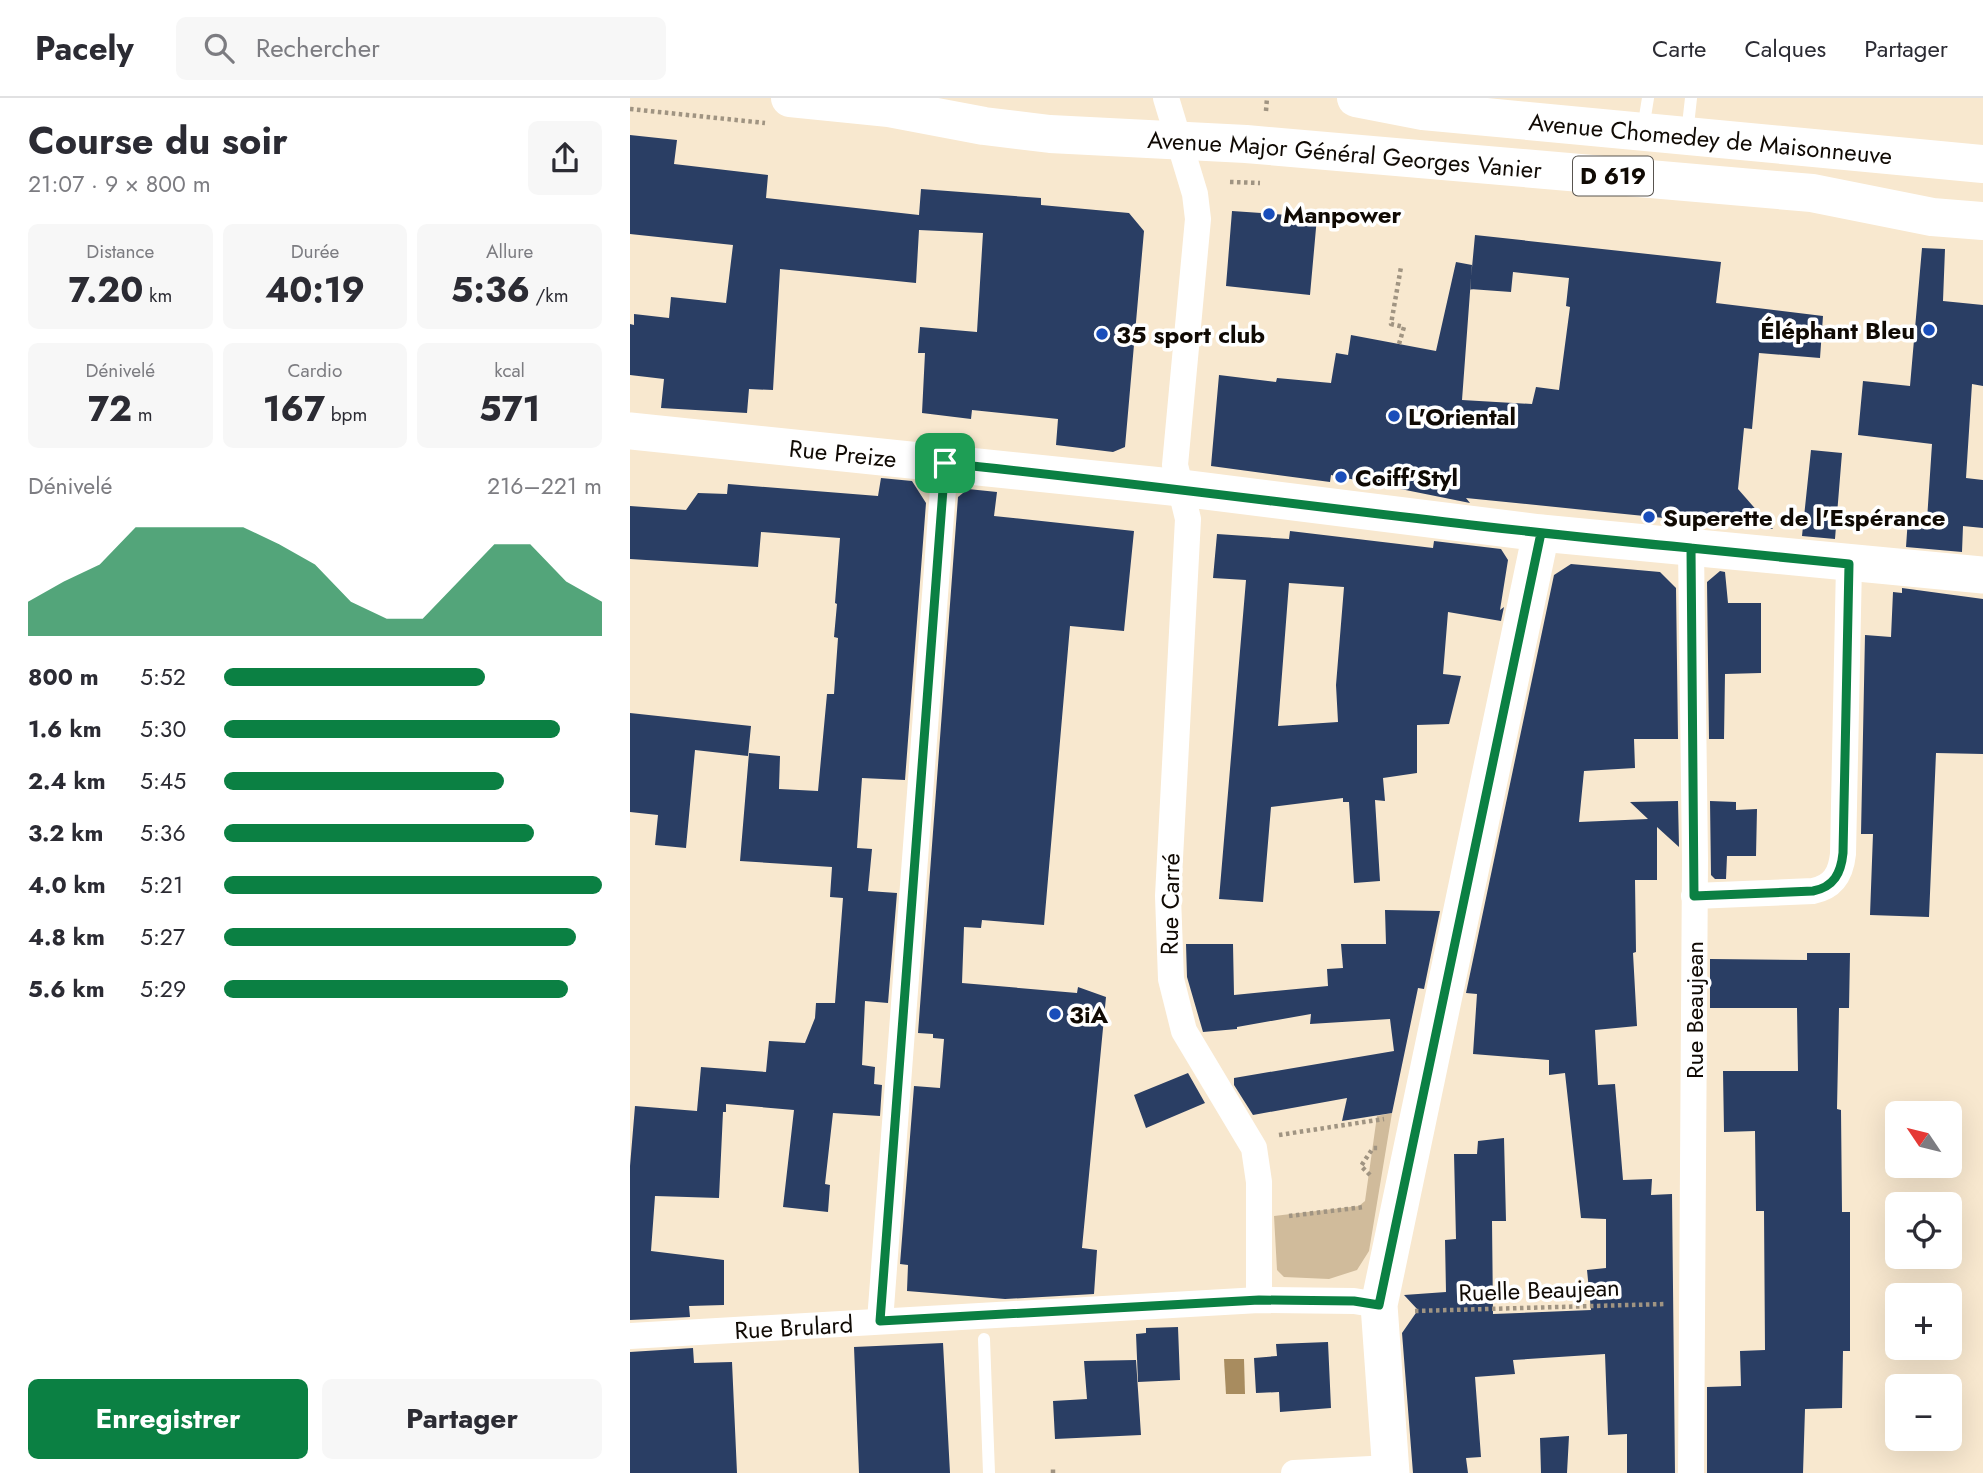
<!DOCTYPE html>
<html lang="fr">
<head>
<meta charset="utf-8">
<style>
  body { margin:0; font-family:Jost,sans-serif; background:#f7f7f7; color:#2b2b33; height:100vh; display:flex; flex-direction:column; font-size:26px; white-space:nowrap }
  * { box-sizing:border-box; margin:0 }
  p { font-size:23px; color:#7c7c81 }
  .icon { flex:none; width:38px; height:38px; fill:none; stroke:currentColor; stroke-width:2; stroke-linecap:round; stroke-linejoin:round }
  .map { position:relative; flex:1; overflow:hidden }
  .panel { display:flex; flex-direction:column; background:#fff; width:630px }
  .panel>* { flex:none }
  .needle { width:46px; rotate:305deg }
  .controls { position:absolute; left:1255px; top:1003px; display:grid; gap:14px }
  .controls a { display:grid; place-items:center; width:77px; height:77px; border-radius:10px; background:#fff; box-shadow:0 7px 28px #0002; font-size:35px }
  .pin { position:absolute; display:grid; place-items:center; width:60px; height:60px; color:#fff; margin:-30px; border-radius:14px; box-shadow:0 4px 10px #0006 }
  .round { display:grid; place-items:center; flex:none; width:74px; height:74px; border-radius:10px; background:#f7f7f7 }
  .overview { display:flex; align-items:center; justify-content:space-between; height:119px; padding:0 28px }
  h1 { font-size:38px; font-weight:700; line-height:52px }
  .metrics { display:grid; grid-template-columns:repeat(3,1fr); gap:10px; height:119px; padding:7px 28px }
  .metrics div { display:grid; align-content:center; border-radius:10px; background:#f7f7f7; text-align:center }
  .metrics b { font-size:35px; font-weight:700 }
  .metrics small { font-size:19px; font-weight:400 }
  .metrics p { font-size:19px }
  .chart { height:196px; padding:14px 28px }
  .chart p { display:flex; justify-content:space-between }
  .chart svg { width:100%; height:126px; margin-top:7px; fill:#0b8043; opacity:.7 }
  .action { display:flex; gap:14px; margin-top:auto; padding:14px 28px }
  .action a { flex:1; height:80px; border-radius:10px; background:#0b8043; color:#fff; font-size:28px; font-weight:700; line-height:80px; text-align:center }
  .action a+a { background:#f7f7f7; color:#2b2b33 }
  ul { padding:0 28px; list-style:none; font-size:23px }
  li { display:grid; grid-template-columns:112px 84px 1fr; align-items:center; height:52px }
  li i { height:18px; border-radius:9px; background:#0b8043 }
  header { display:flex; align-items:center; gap:42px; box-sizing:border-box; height:98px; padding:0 35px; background:#fff; border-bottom:2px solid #e1e1e2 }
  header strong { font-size:33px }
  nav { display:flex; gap:38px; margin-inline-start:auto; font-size:24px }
  .search { width:490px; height:63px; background:#f7f7f7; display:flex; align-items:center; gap:18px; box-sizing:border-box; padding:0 24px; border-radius:10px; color:#7c7c81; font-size:26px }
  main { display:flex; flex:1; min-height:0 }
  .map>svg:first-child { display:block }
</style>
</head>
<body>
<header>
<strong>Pacely</strong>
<div class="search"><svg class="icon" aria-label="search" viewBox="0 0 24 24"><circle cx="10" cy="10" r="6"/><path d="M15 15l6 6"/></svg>Rechercher</div>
<nav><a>Carte</a><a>Calques</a><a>Partager</a></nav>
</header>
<main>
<section class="panel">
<div class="overview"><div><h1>Course du soir</h1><p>21:07 · 9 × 800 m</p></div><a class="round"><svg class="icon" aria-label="share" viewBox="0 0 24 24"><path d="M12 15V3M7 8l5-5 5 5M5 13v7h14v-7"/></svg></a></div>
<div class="metrics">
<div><p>Distance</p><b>7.20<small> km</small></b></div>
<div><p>Durée</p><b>40:19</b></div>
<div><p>Allure</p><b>5:36<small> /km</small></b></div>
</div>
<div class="metrics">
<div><p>Dénivelé</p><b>72<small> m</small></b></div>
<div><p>Cardio</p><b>167<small> bpm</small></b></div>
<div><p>kcal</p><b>571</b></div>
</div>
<div class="chart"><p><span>Dénivelé</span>216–221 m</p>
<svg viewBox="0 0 160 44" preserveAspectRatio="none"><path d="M0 44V32L10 25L20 19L30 6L40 6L50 6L60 6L70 12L80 19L90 32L100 38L110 38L120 25L130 12L140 12L150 25L160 32V44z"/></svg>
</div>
<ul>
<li><b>800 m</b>5:52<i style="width:69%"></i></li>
<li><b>1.6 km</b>5:30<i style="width:89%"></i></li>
<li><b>2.4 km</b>5:45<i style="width:74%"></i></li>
<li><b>3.2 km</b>5:36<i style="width:82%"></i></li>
<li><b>4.0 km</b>5:21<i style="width:100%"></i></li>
<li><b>4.8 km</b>5:27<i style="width:93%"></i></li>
<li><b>5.6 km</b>5:29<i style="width:91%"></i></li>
</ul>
<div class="action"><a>Enregistrer</a><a>Partager</a></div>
</section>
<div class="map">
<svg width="1353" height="1375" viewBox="0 0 1353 1375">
  <rect width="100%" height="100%" fill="#f8e8cf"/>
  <path fill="#d0bb9b" d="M762,1015l-23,138 -12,19 -28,9 -45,-2 -7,-7 -3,-54 85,-10 6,-5 12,-85z"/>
  <path fill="#a88c5f" d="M594,1261h20l1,35h-19z"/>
  <path fill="#2a3e64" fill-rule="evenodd" d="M0,37l47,5 -3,24 94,11 -2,23 153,17 2,-26 120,9v7l88,8 15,18 -19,216 -12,5 -57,-7 2,-26 -86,-9 -1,9 -49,-6 3,-60h-7l2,-26 57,5 6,-99 -64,-3 -3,53 -136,-14 -7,121 -24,-1 -2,24 -86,-5 3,-29 -34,-4v-51l4,1v-11l35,4 2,-21 55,6 7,-58 -103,-11z
    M602,113l85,6 -7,78 -84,-9z
    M845,137l246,27 -5,41 107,13 -3,42 -61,-5 -7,76 -8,-1 -6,61 35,40 -307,-31 4,5 -139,-28 -1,7 -119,-16 8,-91 57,7 1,-4 54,5 5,-30 12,2 3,-20 85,16 20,-89 16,3 -10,135 70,4 4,-17 23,3 11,-83 -4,-1 3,-28 -56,-6 -2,20 -41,-3z
    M1292,150l23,1 -2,52 40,4v81l-11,-2 -6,94 17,2v48l-20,-2 -1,26 -56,-5 2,-29 19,2 5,-76 -74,-9 5,-54 47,5z
    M1181,352l31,3 -7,86 -33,-3z
    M251,380l31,3 14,22 -21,277 -43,-2 -5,70 15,1 -4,42 29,2 -9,110 -23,-2 -3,64 13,2 -1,17 8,1 -2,31 -47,-3 -8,71 5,1 -2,27 -45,-5 11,-97 -68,-6v8h-3l-4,86 -64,-2 -4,55 73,9v45l-35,1 1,11 -60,3v-154l5,-60 62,5 4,-44 65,5 3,-31 36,2 10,-25 1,-15h19l8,-105 -13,-1 2,-30 -92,-6 9,-108 31,3 -1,33 39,2 9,-97h7l4,-56 -4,-1 3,-33 -2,-1 5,-65 -79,-6 -3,35 -128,-8v-53l56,4 12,-17 29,1 1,-10 150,12z
    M338,391l29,3 -3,24 140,15 -10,100 -54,-5 -26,299 -62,-5 -1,8 -17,-1 -2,56 115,10 1,-6 28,10 -24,251 15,2 -3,44 -89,5 -98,-8 1,-26 -8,-1 14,-178 26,2 4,-49 -11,-1v-4l-15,-1 40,-536z
    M660,433l143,17 1,-7 67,8 7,11 -8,50 4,-3 -3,14 -53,-9 -5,62 18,2 -12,48 -32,1v48l-34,5 2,23 -10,-1 5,81 -26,2 -5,-81h-6v-4l-72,9 -8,95 -44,-3 27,-319 -33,-2 4,-44 72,5zM659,485l55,4 -8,98 2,37 -60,4z
    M941,466l89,8 16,16 2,151h-44l1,29 -51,3 -5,51 69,-3 -18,-17 48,-1 1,46 -22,-20v53h-22l1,72 -3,1 4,73 -42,4 3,55 17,-1 8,96 29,-1 -1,16 21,-1 3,279h-48v-39l-19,1 -3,-81 -92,6 2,14 -40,3 6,80 -15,1 2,15h-55l-11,-140 16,-23 -14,-15 42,-3 -1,-52 11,-1 -2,-85h23l1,-13 26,-3 2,83h-14l1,93 98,-4 -4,-40 19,-2v-49l-25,-1 -16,-145 -16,2v-15l-76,-6 4,-60 -11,-1 88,-418z
    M1090,473l5,1 3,31h33v70l-36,1 -1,65h-15l-2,-157z
    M1272,490l81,11v155l-47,-1 -7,164 -59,-2 3,-81h-12l4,-199 26,2 2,-45 9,1z
    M0,615l121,13 -3,30 -53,-6 -9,98 -31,-3 3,-30 -28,-3z
    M1080,703l26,1v8l21,-1 -1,47h-29l-1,23h-11l-4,-4z
    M755,812l55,1 -16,78 -6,-1 -26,125 -50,8 5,-23 -94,17 -19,-30v-7l160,-27 -4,-32 -80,5 1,-10 -74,13v2l-34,3 -16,-55 -1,-33h47l1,51 94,-9 -1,-17 16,-1 -2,-24h45z
    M1177,855h43l-1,55h-10l-2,101 4,1 1,102h8v139h-7l-1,57 -37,1 -2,64h-96v-86l34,-1 -1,-35 25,-1 -1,-139h-8l-1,-80 -31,1 -1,-61h75l-1,-63h-87v-49l97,1z
    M558,975l17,30 -59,25 -12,-33z
    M548,1229l2,53 -42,2 -2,-48 10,-1v-5z
    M698,1244l3,66 -51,4 -1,-20 -23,1 -2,-35 23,-2 -1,-12z
    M313,1245l7,130h-91l-5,-126z
    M63,1250l1,15 38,-1 5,111h-107v-121z
    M506,1262l5,75 -86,4 -2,-38 34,-2 -3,-38z
    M939,1338l-2,37h-26l-1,-35z"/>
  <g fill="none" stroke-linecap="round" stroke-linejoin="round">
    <path stroke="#a09482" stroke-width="4.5" stroke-dasharray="3.5 3.5" stroke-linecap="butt" d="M0,11l135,14
      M636,13l1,-13
      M600,84l30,1
      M769,246l5,-17 -13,-3 10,-57
      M649,1037l105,-16
      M740,1077l-9,-9 12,-18h5
      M659,1118l75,-9
      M785,1213l250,-7
      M423,1375v-5"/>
    <path stroke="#fff" stroke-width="12" d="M1013,31l5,-31
      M1057,36l4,-36
      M354,1241l5,134"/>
    <g stroke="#fff" stroke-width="26">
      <path d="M536,0l29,96 3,25 -23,246 13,54 -20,377 3,83 13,52 70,117 5,34v118"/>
      <path d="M1061,450l4,312 -4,613"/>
      <path d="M1064,798l119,-5c21,-4 28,-18 30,-37l6,-290"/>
      <path d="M250,1223l65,-858"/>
      <path id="s1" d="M0,1238l629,-36 95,1 25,4"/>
      <path d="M664,1375l96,-5"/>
    </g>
    <g stroke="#fff" stroke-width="37">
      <path id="s2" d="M0,333l551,57 360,45 442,42"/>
      <path d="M761,1375l-12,-168 162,-772"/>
    </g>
    <g stroke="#fff" stroke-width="38">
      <path id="s3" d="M160,0l99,10 95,18 66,8 196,10 566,49 120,24 51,4"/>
      <path id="s4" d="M726,0l67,13 560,53"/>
    </g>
  </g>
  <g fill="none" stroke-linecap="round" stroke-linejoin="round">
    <defs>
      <path id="route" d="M315,365l-65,858 379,-21 95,1 25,4 162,-772 308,31 -6,289c-2,20 -9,34 -30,38l-119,5 -3,-348c-249,-23 -497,-59 -746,-85"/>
    </defs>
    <use href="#route" stroke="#fff" stroke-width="14"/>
    <use href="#route" stroke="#0b8043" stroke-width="9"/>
  </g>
  <g fill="#194dba" stroke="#fff" stroke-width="2.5">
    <circle cx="639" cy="116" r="7"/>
    <circle cx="1299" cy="232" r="7"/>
    <circle cx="472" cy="236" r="7"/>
    <circle cx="764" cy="318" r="7"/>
    <circle cx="711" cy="379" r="7"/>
    <circle cx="1019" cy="419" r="7"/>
    <circle cx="425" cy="916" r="7"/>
  </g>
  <g text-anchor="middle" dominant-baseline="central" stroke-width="7" stroke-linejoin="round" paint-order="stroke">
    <rect fill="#fff" stroke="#58544f" stroke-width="2" x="943" y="58.5" width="80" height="39" rx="5"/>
    <g font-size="23" font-weight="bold" fill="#100a04">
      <text x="983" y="78">D 619</text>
    </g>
    <g font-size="24" fill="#100a04" stroke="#fff">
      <text stroke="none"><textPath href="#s4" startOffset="357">Avenue Chomedey de Maisonneuve</textPath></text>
      <text stroke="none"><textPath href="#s3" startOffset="558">Avenue Major Général Georges Vanier</textPath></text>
      <text stroke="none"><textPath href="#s2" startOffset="214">Rue Preize</textPath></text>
      <text transform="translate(540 806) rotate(-89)">Rue Carré</text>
      <text transform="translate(1064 912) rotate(-90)">Rue Beaujean</text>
      <text transform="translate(909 1192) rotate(-2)">Ruelle Beaujean</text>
      <text stroke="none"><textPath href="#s1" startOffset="164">Rue Brulard</textPath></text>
    </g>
    <g font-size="24" font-weight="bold" fill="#100a04" stroke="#fff" text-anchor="start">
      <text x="653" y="116">Manpower</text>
      <text x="1285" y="232" text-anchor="end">Éléphant Bleu</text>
      <text x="486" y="236">35 sport club</text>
      <text x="778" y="318">L'Oriental</text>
      <text x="725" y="379">Coiff'Styl</text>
      <text x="1033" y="419">Superette de l'Espérance</text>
      <text x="439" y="916">3iA</text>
    </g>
  </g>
</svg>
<div class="controls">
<a><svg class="needle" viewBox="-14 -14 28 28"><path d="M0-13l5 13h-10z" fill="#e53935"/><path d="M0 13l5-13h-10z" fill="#7c7c81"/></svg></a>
<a><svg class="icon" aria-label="locate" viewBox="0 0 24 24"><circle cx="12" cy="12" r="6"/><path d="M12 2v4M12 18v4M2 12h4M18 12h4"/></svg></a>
<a>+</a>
<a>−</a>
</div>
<div class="pin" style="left:315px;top:365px;background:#1e9e55"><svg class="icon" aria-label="arrive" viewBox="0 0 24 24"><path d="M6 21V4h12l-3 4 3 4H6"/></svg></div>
</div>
</main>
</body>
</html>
